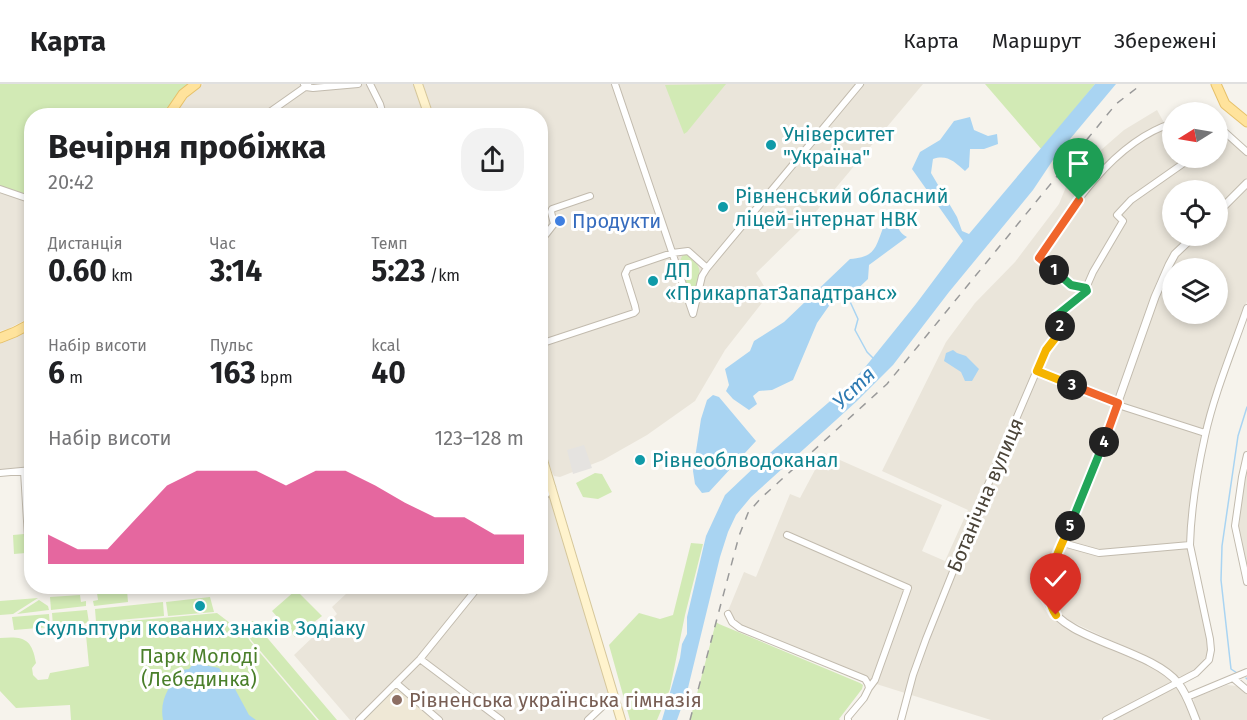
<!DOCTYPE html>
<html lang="uk">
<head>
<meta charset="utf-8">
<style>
  body { margin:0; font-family:"Fira Sans",sans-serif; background:#f2f2f2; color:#202124; height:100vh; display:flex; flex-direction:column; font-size:22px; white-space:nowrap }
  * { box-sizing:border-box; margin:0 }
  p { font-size:20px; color:#757577 }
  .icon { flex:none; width:33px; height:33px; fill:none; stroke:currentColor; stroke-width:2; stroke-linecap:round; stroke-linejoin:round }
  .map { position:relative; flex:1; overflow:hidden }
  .sheet { position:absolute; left:24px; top:24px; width:524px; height:486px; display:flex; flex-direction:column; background:#fff; border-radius:24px; box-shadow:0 3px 9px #0003 }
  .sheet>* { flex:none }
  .needle { width:39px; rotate:259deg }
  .fabs { position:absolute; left:1162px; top:18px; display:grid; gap:12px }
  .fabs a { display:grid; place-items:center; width:66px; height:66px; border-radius:50%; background:#fff; box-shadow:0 3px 9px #0003; font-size:30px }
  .pin { position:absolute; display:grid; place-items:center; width:51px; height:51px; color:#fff; margin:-62px -26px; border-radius:50% 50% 50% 0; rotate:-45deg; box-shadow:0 0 6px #0007 }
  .pin .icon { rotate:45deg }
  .km { position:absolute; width:30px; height:30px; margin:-15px; border-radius:50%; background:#222; color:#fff; font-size:16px; line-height:30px; text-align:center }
  .round { display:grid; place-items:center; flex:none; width:63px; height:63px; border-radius:24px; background:#f2f2f2 }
  .summary { display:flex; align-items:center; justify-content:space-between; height:102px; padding:0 24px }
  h1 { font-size:33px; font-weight:700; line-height:45px }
  .figures { display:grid; grid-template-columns:repeat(3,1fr); gap:9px; height:102px; padding:6px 24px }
  .figures div { display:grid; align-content:center }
  .figures b { font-size:30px; font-weight:700 }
  .figures small { font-size:16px; font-weight:400 }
  .figures p { font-size:16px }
  .chart { height:168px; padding:12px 24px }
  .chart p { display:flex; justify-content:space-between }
  .chart svg { width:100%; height:108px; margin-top:6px; fill:#db2777; opacity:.7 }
  header { display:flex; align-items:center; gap:36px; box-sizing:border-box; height:84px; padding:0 30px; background:#fff; border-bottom:2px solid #e0e0e0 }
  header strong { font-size:28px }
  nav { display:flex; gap:33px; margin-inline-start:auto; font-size:21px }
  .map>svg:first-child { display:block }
</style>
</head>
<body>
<header>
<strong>Карта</strong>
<nav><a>Карта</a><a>Маршрут</a><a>Збережені</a></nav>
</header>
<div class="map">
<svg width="1247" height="636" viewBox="0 0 1247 636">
  <rect width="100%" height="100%" fill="#f6f3ec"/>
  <path fill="#eae5da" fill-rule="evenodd" d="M203,0h210l11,31 -251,1 17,-22z
    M423,0h500l-120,143 -47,46 13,21 -44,56 -30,51 -48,34 -44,25 -43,17 -6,-1 -2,-4 -12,-36v-320l-106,-1z
    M1157,26l10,18 6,-3v33h45v-29l29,27v22l-29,30v-18h-45v46h17l-19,19 -14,26 -64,181 -37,91 -16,47 10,18 112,54 10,10 -2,3 -52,28 -19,7h-108l-121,-38 -130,-55 -12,-16 16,-39 12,5 34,-83 10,4 24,-45 118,52 -20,46 23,10 23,-51 -86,-39 64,-129 29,-39 40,-41 44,-58 11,-27 54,-47z
    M1247,103v114l-45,135 -14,107 19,96v18l-7,10 -16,9 -9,1 -14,-13 -97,-46 -6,-5 -3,-5 -3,-20 4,-18 56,-138 53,-153 12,-22 21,-21h20v-21zM1173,184h45v46h-45z
    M0,109l32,9 -1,115 -23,12 -8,2z
    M31,244v139l-31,3v-128z
    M1247,376v114l-9,-41z
    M552,403l63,212 -27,21h-149l-43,-37 83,-96 61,-1v-84z
    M342,503h135l-60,70 -55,56 -9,7h-3l-56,-65 43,-41 -5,-7 15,-14z
    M1227,601l10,1 10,7v27h-47l-7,-18 1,-4z
    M1176,604l8,10 8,22h-80l36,-20z"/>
  <path fill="#efe8d6" d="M396,599l40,37h-77z"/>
  <path fill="#d2eab5" d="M0,0h194l-25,31 -137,1 -1,81 -31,-10z
    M726,0l-39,48 -3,2 -19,-49z
    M985,0h110l-53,66z
    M687,170c16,14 14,16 8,35l-6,2 -10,-27 3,-8z
    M595,389l7,1 10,18 -14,7 -15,-2 -7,-14z
    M24,450l2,19 -12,1 -1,-19z
    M691,459l12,1 -18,71 -15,74 -13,31h-27l-21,-75 30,-32 21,6 13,-4z
    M127,506l1,12 -34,4 -1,-5 5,-1 -1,-7z
    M296,506l26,26 -27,21 -23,-26z
    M80,511l1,7 5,-1v5l-35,4 -1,-13z
    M210,513l4,15 -46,4 -2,-14z
    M38,514l-25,16 -13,1v-14z
    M39,516l9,6 1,4 -32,4z
    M163,518l1,14 -68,6 -1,-13z
    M87,526l2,13 -36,3 -1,-13z
    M217,529l13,10 11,3 9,15 67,79h-246l-1,-15 -54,3 -16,-17v-53c23,-2 32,0 36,25l-4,5 1,7 5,5 10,-1 2,-6 39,-7 -4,-41z
    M49,530l1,13 -36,3 -2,-13z
    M246,537h7l84,99h-18l-68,-80 -5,-10z
    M716,538l3,2 141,59 3,2 -1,4 -23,30 1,1h-150z"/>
  <path fill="#e5e3e0" d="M584,361l8,23 -19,6 -6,-24z"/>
  <path fill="#a9d4f2" d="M1095,0h21l-61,73 -22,33 -84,102 -56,73 -36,36 -106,96 -15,18 -8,17 -8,25 -33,135 -10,28h-15l18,-62 2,-14 5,-10v-17l19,-81 19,-41 38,-36 80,-69 19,-19 54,-67 47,-63 -51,-72 8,-17 20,-12 14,-19 16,-4 4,13 14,6 9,-2 1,10 -14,5h-14l-1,18 -4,4c-10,-9 -18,-17 -32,-12l-2,14 26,44 5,14 7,3z
    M893,126l4,1c-1,11 -1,20 10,26l-38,28 -1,14 -19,18 -18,6 -14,20 -24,57 -21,10 -13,1 -6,5 4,8 -8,6 -16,-11 -7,-8 3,-6 -4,-16 25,-18 4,-10 30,-19 66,-63c25,-2 25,-10 33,-31 2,-6 6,-12 10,-18z
    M953,266l4,3 9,3 13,13 -7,12h-7l-4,-9 -17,-11 2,-8z
    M713,311l6,2 37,44 -47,51 -7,1 -7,-9 -2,-13 8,-52 6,-19z
    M194,579l25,5 16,21 14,26 7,5h-93c-4,-21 7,-35 19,-50l7,-1z"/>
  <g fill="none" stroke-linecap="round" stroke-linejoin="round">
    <path stroke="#a9d4f2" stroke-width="1.5" d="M847,211l11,24 -3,11 12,22 8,8
      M1237,589l-6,-4 -10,-89 1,-34 16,-110 9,-29
      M1246,594l1,1"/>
    <defs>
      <path id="minor" d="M304,0l2,3 7,1 45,-4
        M370,0l10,20 2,7
        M615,0l78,230 9,-38 5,-8
        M264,32l44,-31
        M1218,42l29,26
        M0,105l32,11
        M540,158l14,-18 -3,-12 1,-3 38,-13
        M1086,204l7,-16 30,-51 -6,-6 14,-15 60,-42
        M540,260l94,-31 2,-2 -1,-5 -10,-32 3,-6 44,-15 16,-2 19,17 153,-184
        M1037,287l81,32
        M1118,321l87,28
        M1247,371l-5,22 -7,49 12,56
        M24,387l6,100
        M0,389l32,-3
        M540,418l12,-15
        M787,451l121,53 -33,92 -6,8
        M1063,459l36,10 91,-8
        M728,530l4,8 8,6 125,51 3,5 1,4 -5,10 -16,19v3
        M420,575l81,61
        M1234,595l13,11
        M396,599l43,37
        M1187,613l60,-25
        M359,636l61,-61 59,-73
        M588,636l18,-17 9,-4
        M901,636l12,-45 13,-36 58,-145 59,-138c5,-9 16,-20 19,-28l-6,-9v-3l31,-25 -1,-3 -15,-3 -32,-27c31,-50 75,-117 134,-135
        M1106,636l90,-47 13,-13 2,-10 -1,-11 -20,-94c1,-36 7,-73 15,-109 9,-42 28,-87 42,-128"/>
      <path id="tertiary" d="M1218,128l29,-29
        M1194,152l-19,18 -6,11 -14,32 -59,167 -47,114c0,9 -2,20 1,28 14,33 102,44 128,77 9,11 13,25 18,37"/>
      <path id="secondary" d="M418,0l11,32
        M540,366l81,270"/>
      <path id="primary" d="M1216,0l9,20 22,18
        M168,32l15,-22 13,-10
        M0,254l15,-6 17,-9"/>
    </defs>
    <use href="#minor" stroke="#c2bbae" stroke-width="8"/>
    <use href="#tertiary" stroke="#c2bbae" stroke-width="9"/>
    <use href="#secondary" stroke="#d6c79b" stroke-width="10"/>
    <use href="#primary" stroke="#e6c16a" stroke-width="11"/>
    <use href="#minor" stroke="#fff" stroke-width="6"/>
    <use href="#tertiary" stroke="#fff" stroke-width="7"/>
    <use href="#secondary" stroke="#fff3cd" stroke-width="8"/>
    <use href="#primary" stroke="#ffe39c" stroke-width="9"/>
    <path stroke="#9a9a9a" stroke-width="1.5" stroke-dasharray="8 8" stroke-linecap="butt" d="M690,636l49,-184 9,-23 12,-14 127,-115 229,-280 26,-20"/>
  </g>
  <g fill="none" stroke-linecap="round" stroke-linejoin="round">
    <defs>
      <path id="split-1" d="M1054,186l-15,-12 40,-58"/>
      <path id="split-2" d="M1054,186l17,15 15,3 1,3 -31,25v3l4,7"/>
      <path id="split-3" d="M1060,242v6l-14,18 -9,21 35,14"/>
      <path id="split-4" d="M1072,301l46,18 -14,39"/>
      <path id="split-5" d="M1070,442l34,-84"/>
      <path id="split-6" d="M1056,531c-18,-27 2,-63 14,-89"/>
    </defs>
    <use href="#split-1" stroke="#fff" stroke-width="12"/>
    <use href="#split-2" stroke="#fff" stroke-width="12"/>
    <use href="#split-3" stroke="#fff" stroke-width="12"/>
    <use href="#split-4" stroke="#fff" stroke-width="12"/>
    <use href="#split-5" stroke="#fff" stroke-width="12"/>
    <use href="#split-6" stroke="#fff" stroke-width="12"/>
    <use href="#split-1" stroke="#f0652b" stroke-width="8"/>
    <use href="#split-2" stroke="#22a559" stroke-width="8"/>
    <use href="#split-3" stroke="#f5b400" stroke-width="8"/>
    <use href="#split-4" stroke="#f0652b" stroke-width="8"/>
    <use href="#split-5" stroke="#22a559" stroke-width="8"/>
    <use href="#split-6" stroke="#f5b400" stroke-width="8"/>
  </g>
  <g fill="#0f9aa8" stroke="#fff" stroke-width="2">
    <circle cx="771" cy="61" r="6"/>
    <circle cx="723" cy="123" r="6"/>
    <circle cx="653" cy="197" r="6"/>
    <circle cx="640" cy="376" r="6"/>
    <circle cx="200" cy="522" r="6"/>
  </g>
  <circle fill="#3f7fe0" stroke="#fff" stroke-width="2" cx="560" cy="137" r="6"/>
  <circle fill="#8d6e63" stroke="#fff" stroke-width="2" cx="397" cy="616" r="6"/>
  <g text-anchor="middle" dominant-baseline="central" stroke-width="6" stroke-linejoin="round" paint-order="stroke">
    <g font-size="20" fill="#0d838f" stroke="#fff" text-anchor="start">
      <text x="783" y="50">Університет<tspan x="783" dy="23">"Україна"</tspan></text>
      <text x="735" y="112">Рівненський обласний<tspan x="735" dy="23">ліцей-інтернат НВК</tspan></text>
      <text x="665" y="186">ДП<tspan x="665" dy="23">«ПрикарпатЗападтранс»</tspan></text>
      <text x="652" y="376">Рівнеоблводоканал</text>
      <text x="200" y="544" text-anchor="middle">Скульптури кованих знаків Зодіаку</text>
    </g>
    <g font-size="20" fill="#366cbe" stroke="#fff" text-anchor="start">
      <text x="572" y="137">Продукти</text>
    </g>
    <g font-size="20" fill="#4b4439" stroke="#fff">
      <text transform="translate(985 411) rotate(-67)">Ботанічна вулиця</text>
    </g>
    <g font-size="20" fill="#4a7f2a" stroke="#fff">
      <text x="199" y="572">Парк Молоді<tspan x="199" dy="23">(Лебединка)</tspan></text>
    </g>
    <g font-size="20" fill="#785e54" stroke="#fff" text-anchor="start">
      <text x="409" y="616">Рівненська українська гімназія</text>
    </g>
    <g font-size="21" font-style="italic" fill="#2e7ab2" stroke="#fff">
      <text transform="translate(854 304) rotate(-44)">Устя</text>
    </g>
  </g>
</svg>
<div class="fabs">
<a><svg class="needle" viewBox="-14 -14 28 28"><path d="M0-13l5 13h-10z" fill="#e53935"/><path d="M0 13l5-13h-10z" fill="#757577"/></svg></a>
<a><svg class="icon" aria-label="locate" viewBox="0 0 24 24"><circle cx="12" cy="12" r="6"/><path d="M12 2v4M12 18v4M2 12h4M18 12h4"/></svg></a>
<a><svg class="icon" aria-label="layers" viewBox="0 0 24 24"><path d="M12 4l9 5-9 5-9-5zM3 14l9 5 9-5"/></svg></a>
</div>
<div class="pin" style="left:1079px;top:116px;background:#1e9e55"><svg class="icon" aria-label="arrive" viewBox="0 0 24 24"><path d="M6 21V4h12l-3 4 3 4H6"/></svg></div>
<div class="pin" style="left:1056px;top:531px;background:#d93025"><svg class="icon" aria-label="check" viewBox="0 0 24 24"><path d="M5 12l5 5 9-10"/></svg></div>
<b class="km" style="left:1054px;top:186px">1</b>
<b class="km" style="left:1060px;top:242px">2</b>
<b class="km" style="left:1072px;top:301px">3</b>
<b class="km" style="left:1104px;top:358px">4</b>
<b class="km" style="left:1070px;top:442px">5</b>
<section class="sheet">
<div class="summary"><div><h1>Вечірня пробіжка</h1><p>20:42</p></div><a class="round"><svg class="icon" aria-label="share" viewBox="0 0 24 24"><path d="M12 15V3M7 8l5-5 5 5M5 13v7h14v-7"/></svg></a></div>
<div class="figures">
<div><p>Дистанція</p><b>0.60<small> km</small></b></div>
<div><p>Час</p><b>3:14</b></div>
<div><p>Темп</p><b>5:23<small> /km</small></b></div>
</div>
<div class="figures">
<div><p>Набір висоти</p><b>6<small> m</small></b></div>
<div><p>Пульс</p><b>163<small> bpm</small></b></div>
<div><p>kcal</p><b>40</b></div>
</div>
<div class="chart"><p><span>Набір висоти</span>123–128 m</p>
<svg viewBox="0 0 160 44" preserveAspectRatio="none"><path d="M0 44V32L10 38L20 38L30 25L40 12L50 6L60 6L70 6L80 12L90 6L100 6L110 12L120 19L130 25L140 25L150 32L160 32V44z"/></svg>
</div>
</section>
</div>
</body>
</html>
